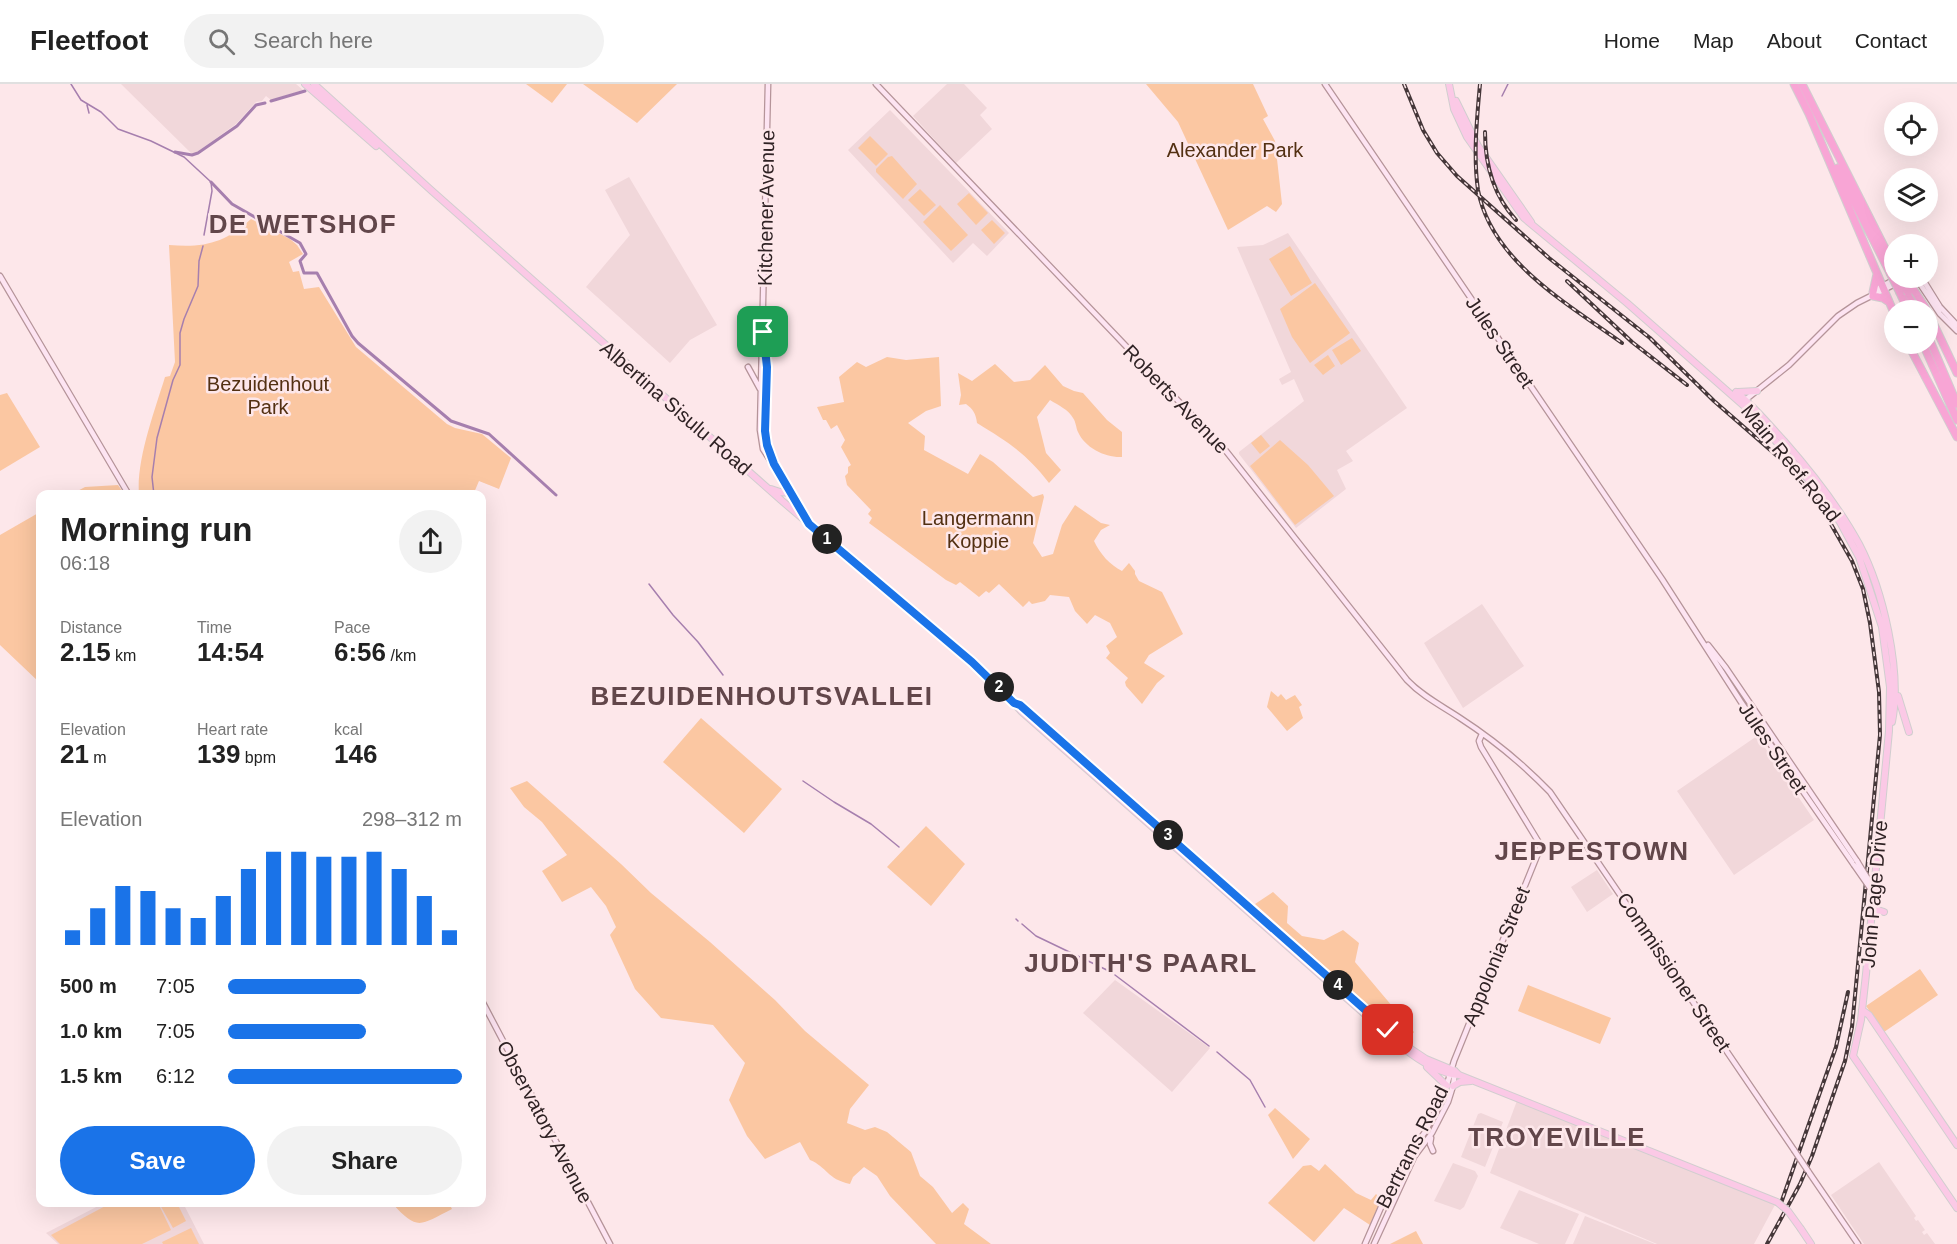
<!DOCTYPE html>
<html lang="en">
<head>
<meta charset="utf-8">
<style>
  body { margin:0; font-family:Helvetica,sans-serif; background:#f2f2f2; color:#222; height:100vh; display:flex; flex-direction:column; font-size:22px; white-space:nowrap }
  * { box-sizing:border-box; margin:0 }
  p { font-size:20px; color:#767676 }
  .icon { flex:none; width:33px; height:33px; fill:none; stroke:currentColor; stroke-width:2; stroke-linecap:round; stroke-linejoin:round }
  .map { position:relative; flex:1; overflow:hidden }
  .details { position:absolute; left:36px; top:406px; width:450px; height:717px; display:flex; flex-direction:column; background:#fff; border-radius:12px; box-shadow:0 6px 24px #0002 }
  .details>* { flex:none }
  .buttons { position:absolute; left:1884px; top:18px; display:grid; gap:12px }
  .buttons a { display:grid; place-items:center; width:54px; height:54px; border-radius:50%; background:#fff; box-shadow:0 6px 24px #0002; font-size:30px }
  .pin { position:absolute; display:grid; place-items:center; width:51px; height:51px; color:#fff; margin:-26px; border-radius:12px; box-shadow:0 3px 9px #0006 }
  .km { position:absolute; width:30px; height:30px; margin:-15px; border-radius:50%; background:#222; color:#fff; font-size:16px; line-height:30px; text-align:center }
  .round { display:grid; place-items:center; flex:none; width:63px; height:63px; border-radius:32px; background:#f2f2f2 }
  .headline { display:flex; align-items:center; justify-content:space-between; height:102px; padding:0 24px }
  h1 { font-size:33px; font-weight:800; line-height:45px }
  .metrics { display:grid; grid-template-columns:repeat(3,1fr); gap:9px; height:102px; padding:6px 24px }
  .metrics div { display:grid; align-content:center }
  .metrics b { font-size:26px; font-weight:800 }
  .metrics small { font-size:16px; font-weight:400 }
  .metrics p { font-size:16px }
  .chart { height:168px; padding:12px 24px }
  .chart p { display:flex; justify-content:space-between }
  .chart svg { width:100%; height:108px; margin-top:6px; stroke:#1a73e8; stroke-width:6 }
  .primary-button { display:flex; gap:12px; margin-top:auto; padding:12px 24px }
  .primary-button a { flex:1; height:69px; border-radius:36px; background:#1a73e8; color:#fff; font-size:24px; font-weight:800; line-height:69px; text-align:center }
  .primary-button a+a { background:#f2f2f2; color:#222 }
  ul { padding:0 24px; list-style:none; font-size:20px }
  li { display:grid; grid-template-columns:96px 72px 1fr; align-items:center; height:45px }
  li i { height:15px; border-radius:8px; background:#1a73e8 }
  header { display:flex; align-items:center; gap:36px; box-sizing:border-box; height:84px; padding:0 30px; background:#fff; border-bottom:2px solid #e0e0e0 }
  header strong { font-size:28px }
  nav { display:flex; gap:33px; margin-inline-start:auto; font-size:21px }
  .search { width:420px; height:54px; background:#f2f2f2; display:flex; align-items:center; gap:15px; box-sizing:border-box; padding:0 21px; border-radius:33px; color:#767676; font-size:22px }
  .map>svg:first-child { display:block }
</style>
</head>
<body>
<header>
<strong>Fleetfoot</strong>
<div class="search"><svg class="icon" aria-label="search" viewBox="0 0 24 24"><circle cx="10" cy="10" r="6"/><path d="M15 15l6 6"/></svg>Search here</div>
<nav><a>Home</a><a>Map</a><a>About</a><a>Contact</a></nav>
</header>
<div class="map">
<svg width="1957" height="1160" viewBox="0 0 1957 1160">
  <rect width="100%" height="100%" fill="#fde7ea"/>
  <path fill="#f1d7da" d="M121,0h175l7,6 -32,10 -5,-4 -4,5 -6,1 -20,22 -43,31z
    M947,0h17l23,24 -7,7 12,14 -36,34 -43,-47z
    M890,26l119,123 -22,23 -14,-13 -20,20 -105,-113z
    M629,93l88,148 -27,15 -20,23 -84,-76 44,-52 -25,-45z
    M1288,149l119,175 -61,43 7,10 -16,9 9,19 -50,39 -57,-74v-2l65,-51 -10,-22 -12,6 -3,-6 12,-7 -54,-125 26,-2z
    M1482,520l42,62 -61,42 -39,-65z
    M1757,652l57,84 -80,55 -57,-84z
    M1597,786l16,24 -26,18 -16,-25z
    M1115,896l95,68 -38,44 -89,-79z
    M1518,1014l258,105 -22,41h-97l-167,-71z
    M1481,1029l22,9 -18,45 -24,-10 17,-43z
    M1879,1078l37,54 -2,2 2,3 2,-1 7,10 -3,2 2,3 3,-2 8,11h-71l-33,-49z
    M1453,1079l22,8 3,5 -14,31 -4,3 -26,-9z
    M1519,1106l60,24 -14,30h-26l-39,-16z
    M104,1119h79l21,41h-146l-12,-11z
    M1585,1132l70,28h-82z"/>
  <path fill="#fbc7a2" d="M526,0h41l-15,19z
    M583,0h94l-40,39z
    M1146,0h107l15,32 -5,3 12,22 7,63 -6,8 -9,-6 -39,24 -50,-108z
    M870,52l18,18 -12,12 -18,-18z
    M892,72l25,28 -14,15 -27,-27v-3l12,-12z
    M920,105l16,16 -12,11 -16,-16z
    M969,109l19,20 -12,12 -19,-21z
    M940,121l28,30 -17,16 -28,-29z
    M251,135l39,20 7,6 6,9 -14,8 4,10 6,-1 5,18 15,-2 37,60 91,77 8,4 27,6 29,24 -12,31 -20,-8 -6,14h-334c-3,-35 16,-85 26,-118l5,-1 5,-14 -6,-117c35,3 56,-2 82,-26z
    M992,136l13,13 -11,11 -13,-14z
    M1290,162l22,37 -21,13 -22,-37z
    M1315,199l35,50 -40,30 -18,-26 -12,-28z
    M1352,254l9,13 -20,14 -9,-15z
    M1328,271l7,11 -12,9 -9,-10z
    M887,273l19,3 33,-3 2,49 -15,5 -18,12 17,13 -1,14 44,24 12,-20 13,8 40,35 10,-3 1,3 -11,46 9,14 11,-3 9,-29 13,-20 26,18 9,2 -9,5 -7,11c6,13 16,24 28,30l7,-8 6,8v3l4,7 23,11 21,42 -34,21 -5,8 21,13 -8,7 -15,21 -16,-18 -1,-4 3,-4 -22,-20 4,-5 -4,-7 11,-9 -7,-14 -15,-8 -8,9 -12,-13 -6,-14 -19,-2 -5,6 -13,3 -3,-3 -6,6 -24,-23 -10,9 -3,-2 -7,6 -19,-15 -4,3 -10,-5 -77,-57 3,-5 -4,-4 3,-4 -24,-25 -2,-9 3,-3v-6l3,-2 -10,-18 4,-7 -8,-15 -6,4 -5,-9h-3l-6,-13 27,-5 -5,-25 18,-15 9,5z
    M995,280l19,18 16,-2 15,-15 18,21 11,5 9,2 24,27 15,12v25c-16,1 -37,-9 -44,-25 -2,-4 -2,-10 -5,-14 -4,-8 -15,-13 -23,-18l-13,17 9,36 15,17 -12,13c-22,-29 -41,-41 -72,-60 -1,-9 -4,-14 -11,-19l-7,1 2,-10 -3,-22 14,8z
    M7,309l33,54 -40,24v-76z
    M1261,351l9,11 -10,8 -9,-11z
    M1280,356l28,25 26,31 -39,29 -45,-59z
    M118,401l7,10h-55l15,-8z
    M40,428v171l-40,-38v-110z
    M1271,607l7,6 3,-3 5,6 9,-5 7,10 -3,2 4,11 -16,13 -20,-24z
    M701,634l81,71 -38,44 -81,-71z
    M527,697l94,83 30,29 59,49 65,58 30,31 64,54 -19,24 -3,14 18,7 10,-3 12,5 24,20 9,24 13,11 19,26 11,-10 6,6 -5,15 27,20h-55l-46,-48 -13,-20 -13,-9 -11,10 -3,7c-23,-5 -23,-17 -40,-24l-10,-18 -35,17 -18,-23 -18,-36 16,-37 -32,-38 -52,-7 -26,-29 -25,-54 6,-8 -10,-21 -15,-19 -29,15 -20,-31 25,-16 -25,-33 -18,-15 -14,-19z
    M926,742l39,38 -34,42 -44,-39z
    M1273,808l15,14 -1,17 15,13 22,4 19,-10 16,13 -4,19 59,70 -6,9 -153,-137z
    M1920,885l18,26 -54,37 -18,-26z
    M1528,901l83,33 -11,26 -82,-33z
    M1275,1024l35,31 -17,20 -25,-44z
    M1325,1080l31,29 15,7 5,-6 5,5 -11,26 -26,-17 -30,34 -46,-39 35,-37 8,-1 8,6z
    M111,1119h47l13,27 -29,14h-82l-9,-9z
    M159,1119h18l9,18 -13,7z
    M392,1119h57l3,6c-32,16 -34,23 -60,-6z
    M191,1144l8,16h-36l-1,-2z
    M1416,1147l7,13h-33z"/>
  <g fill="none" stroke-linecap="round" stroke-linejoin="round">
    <path stroke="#a67fae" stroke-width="1.5" d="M71,0l10,16 20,12 17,17 33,12 33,16 27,25 1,9 -8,44
      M1502,12l6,-12
      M87,21l2,8
      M154,411l-2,-18 5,-39 16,-58 7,-15v-32l4,-14 14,-33 1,-25 4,-15
      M649,500l24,31 25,27 25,33
      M803,697l31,21 37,22 28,23
      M1016,835l2,2
      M1022,840l14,12 75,36
      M1115,891l94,71
      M1217,968l33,28 15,27"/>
    <path stroke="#a67fae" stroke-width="3" d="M271,17l34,-10
      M175,68l17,3 6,-2 39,-27 19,-21 9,-2
      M211,98l21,22 68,39 6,11 -6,7 4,12h13l35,63 6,7 93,78 38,13 67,61"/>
    <defs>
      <path id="secondary" d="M768,0l-8,346 3,19 28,44
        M876,0l350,367 181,229c15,16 35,26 53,38 34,22 62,45 90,74l244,358
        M1325,0l337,495 79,123 113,163
        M0,192l129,219
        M1916,194l24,36 17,17
        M1922,194l18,29 17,18
        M1874,207l21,-12
        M764,254c4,38 -7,85 7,119
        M748,283l12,22
        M1744,317l45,-36 49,-49 19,-13 40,-20
        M1708,561l18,23 131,193
        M482,917l128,243
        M1431,1054l-1,6 3,7
        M1808,1087l50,73
        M1365,1160l17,-39 25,-49 18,-24 9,-18 11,-23 9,-30 87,-215 -60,-99 -2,-6 3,-7
        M1374,1160l40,-87 18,-24 16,-31 5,-16 2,-15"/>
      <path id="primary" d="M305,0l71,62
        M314,0l118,107 349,309 213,182 28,30 380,335c15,12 37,27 57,28
        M1449,0l5,25 13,28 57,81 103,85 124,109 67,79 22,31 19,35 23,70 8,60 -1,44 -23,243 -5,46 -8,36 104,152
        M1456,17l22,45 53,76
        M1736,308c18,14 32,32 48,49 28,32 55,66 75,103 24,46 43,127 33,178
        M1738,308l19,-1
        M771,405l9,3 11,1 15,25
        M1898,612l11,36
        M1244,818l164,145 18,12 29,12 4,4 318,127
        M1872,830l6,-4 6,2
        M1862,926l7,5 88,130
        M1427,983l20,19
        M1453,1002l7,-4 11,-1
        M1801,1145l10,15"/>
      <path id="motorway" d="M1794,0l16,32
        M1802,0l92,182
        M1809,30l85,199
        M1837,84l53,105
        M1873,208l4,-18
        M1900,209l8,17
        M1908,209l8,17
        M1873,212l10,2 6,4
        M1928,228l29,61
        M1928,252l29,68
        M1908,260l49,93
        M1923,260l34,76"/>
    </defs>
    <use href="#secondary" stroke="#b59499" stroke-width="7"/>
    <use href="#primary" stroke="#d1cecf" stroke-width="8"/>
    <use href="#motorway" stroke="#d1cecf" stroke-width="9"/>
    <use href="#secondary" stroke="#fde4f2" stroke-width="4.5"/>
    <use href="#primary" stroke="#fbc9e6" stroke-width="6"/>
    <use href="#motorway" stroke="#f8a5d5" stroke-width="7"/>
    <defs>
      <path id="rail" d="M1404,0l19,46 14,23 20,23 92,82 101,80 64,63 62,54 30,32 18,25 28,49 11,28 7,34 9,69 1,43 -28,292 -7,34 -33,95 -12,28 -33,60
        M1480,0c-3,34 -7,71 -2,106 13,71 90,114 144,153
        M1485,48c0,33 8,63 31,88
        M1567,197l65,61 55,43
        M1780,1122l56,-159 12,-55"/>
    </defs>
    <use href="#rail" stroke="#453739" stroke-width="4"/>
    <use href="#rail" stroke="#fde7ea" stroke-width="1.5" stroke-dasharray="4.5" stroke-linecap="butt"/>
    <defs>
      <path id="secondary-bridge" d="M1857,777l14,23
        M1854,781l16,23
        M1794,1066l14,21"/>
      <path id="primary-bridge" d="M1777,1118l11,9 13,18"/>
      <path id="motorway-bridge" d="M1890,189l10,20
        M1900,194l8,15
        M1906,194l21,32"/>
    </defs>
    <use href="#secondary-bridge" stroke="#b59499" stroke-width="7" stroke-linecap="butt"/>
    <use href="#primary-bridge" stroke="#d1cecf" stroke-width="8" stroke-linecap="butt"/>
    <use href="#motorway-bridge" stroke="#d1cecf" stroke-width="9" stroke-linecap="butt"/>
    <use href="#secondary-bridge" stroke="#fde4f2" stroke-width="4.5"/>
    <use href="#primary-bridge" stroke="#fbc9e6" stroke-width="6"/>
    <use href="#motorway-bridge" stroke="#f8a5d5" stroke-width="7"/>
  </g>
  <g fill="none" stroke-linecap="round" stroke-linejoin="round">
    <defs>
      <path id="route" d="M763,248l4,35 -2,64 2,14 7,19 35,60 163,138 42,41 6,2 368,325"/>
    </defs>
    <use href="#route" stroke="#fff" stroke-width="12"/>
    <use href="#route" stroke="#1a73e8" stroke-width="8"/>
  </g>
  <g text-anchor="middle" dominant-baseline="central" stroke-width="5" stroke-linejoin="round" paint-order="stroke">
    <g font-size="20" fill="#533012" stroke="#fde7ea">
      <text x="1235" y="66">Alexander Park</text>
      <text x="268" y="300">Bezuidenhout<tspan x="268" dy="23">Park</tspan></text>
      <text x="978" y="434">Langermann<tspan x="978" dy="23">Koppie</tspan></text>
    </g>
    <g font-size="20" fill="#2f2224" stroke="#fde7ea">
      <text transform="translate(766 124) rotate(-89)">Kitchener Avenue</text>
      <text transform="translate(1500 258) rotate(56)">Jules Street</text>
      <text transform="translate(1176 315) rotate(46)">Roberts Avenue</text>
      <text transform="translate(676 324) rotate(41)">Albertina Sisulu Road</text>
      <text transform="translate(1791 379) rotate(51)">Main Reef Road</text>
      <text transform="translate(1773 664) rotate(56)">Jules Street</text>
      <text transform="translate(1874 810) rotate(-85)">John Page Drive</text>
      <text transform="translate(1496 872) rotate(-68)">Appolonia Street</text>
      <text transform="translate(1674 888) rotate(56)">Commissioner Street</text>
      <text transform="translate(545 1038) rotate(62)">Observatory Avenue</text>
      <text transform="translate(1412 1063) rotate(-63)">Bertrams Road</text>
    </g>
    <g font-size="26" font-weight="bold" letter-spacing="1.5" fill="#62464a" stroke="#fde7ea">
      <text x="303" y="140">DE WETSHOF</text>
      <text x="762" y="612">BEZUIDENHOUTSVALLEI</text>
      <text x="1592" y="767">JEPPESTOWN</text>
      <text x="1141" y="879">JUDITH'S PAARL</text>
      <text x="1557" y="1053">TROYEVILLE</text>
    </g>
  </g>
</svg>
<div class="buttons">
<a><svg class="icon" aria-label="locate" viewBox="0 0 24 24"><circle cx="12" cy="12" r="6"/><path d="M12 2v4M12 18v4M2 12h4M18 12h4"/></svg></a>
<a><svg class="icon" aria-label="layers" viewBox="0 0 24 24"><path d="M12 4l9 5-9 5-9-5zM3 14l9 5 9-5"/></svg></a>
<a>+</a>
<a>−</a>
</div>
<div class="pin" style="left:763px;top:248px;background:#1e9e55"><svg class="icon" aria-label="arrive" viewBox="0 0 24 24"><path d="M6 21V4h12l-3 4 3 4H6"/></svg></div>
<div class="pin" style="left:1388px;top:946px;background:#d93025"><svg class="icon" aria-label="check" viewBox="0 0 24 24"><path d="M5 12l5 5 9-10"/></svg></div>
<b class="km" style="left:827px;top:455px">1</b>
<b class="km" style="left:999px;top:603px">2</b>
<b class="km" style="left:1168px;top:751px">3</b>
<b class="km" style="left:1338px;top:901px">4</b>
<section class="details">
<div class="headline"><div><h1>Morning run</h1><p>06:18</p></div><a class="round"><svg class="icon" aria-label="share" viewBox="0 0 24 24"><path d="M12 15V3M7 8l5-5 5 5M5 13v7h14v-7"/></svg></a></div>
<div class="metrics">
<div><p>Distance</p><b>2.15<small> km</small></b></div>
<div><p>Time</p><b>14:54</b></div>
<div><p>Pace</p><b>6:56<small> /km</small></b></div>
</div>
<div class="metrics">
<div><p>Elevation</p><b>21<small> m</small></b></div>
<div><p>Heart rate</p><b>139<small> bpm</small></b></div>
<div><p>kcal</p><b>146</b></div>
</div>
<div class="chart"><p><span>Elevation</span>298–312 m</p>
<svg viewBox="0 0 160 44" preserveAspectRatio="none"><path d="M5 44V38M15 44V29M25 44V20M35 44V22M45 44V29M55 44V33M65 44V24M75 44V13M85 44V6M95 44V6M105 44V8M115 44V8M125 44V6M135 44V13M145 44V24M155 44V38"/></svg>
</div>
<ul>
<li><b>500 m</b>7:05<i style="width:59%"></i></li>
<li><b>1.0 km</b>7:05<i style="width:59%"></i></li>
<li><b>1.5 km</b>6:12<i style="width:100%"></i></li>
</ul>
<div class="primary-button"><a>Save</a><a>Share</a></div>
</section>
</div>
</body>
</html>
